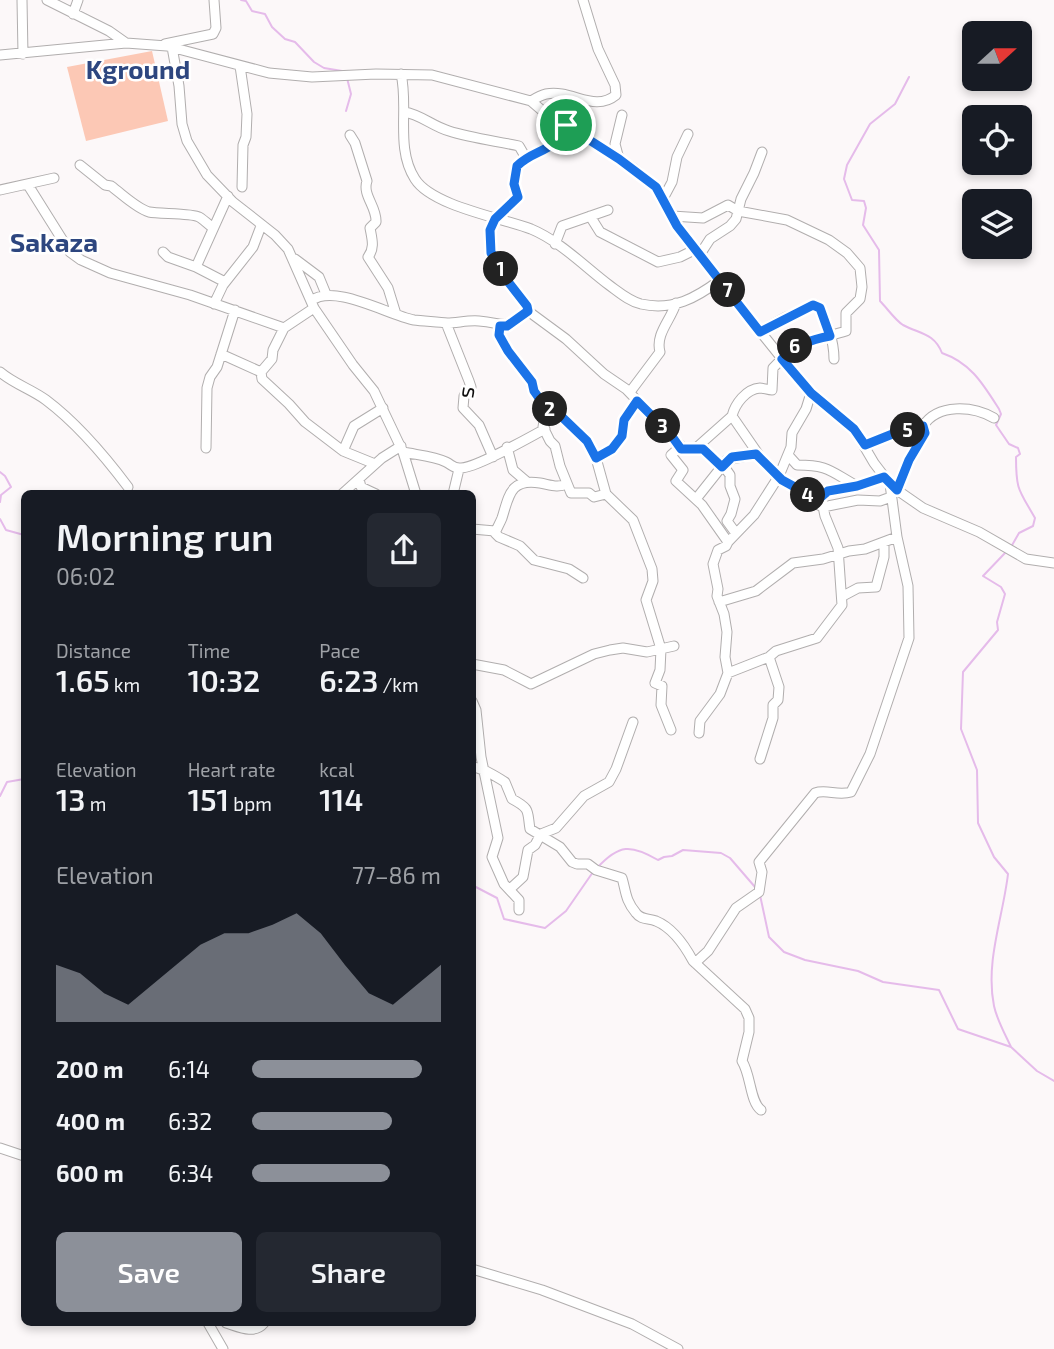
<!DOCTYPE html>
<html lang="en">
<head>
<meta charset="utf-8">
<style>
  body { margin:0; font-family:"Exo 2",sans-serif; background:#242831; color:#f1f3f6; height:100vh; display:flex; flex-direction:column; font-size:26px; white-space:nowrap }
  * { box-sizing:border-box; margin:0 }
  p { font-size:23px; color:#9ea1a6 }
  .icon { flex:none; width:38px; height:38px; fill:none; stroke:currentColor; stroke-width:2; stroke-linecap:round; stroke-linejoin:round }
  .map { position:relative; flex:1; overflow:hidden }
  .details { position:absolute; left:21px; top:490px; width:455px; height:836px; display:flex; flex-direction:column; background:#171b24; border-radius:10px; box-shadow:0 4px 10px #0003 }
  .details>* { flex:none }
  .needle { width:46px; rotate:69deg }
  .fabs { position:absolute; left:962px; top:21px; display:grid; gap:14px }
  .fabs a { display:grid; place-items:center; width:70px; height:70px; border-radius:10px; background:#171b24; box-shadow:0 4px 10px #0003; font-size:35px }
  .pin { position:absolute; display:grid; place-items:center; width:60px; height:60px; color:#fff; margin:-30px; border:4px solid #fff; border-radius:50%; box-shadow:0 2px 7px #0007 }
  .km { position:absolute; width:35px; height:35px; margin:-18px; border-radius:50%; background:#222; color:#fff; font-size:19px; line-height:35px; text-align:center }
  .round { display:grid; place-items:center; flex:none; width:74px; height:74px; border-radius:10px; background:#242831 }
  .overview { display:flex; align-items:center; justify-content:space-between; height:119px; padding:0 35px }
  h1 { font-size:38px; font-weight:600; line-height:52px }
  .figures { display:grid; grid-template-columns:repeat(3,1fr); gap:10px; height:119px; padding:7px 35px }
  .figures div { display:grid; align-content:center }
  .figures b { font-size:30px; font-weight:600 }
  .figures small { font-size:19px; font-weight:400 }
  .figures p { font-size:19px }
  .chart { height:196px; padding:14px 35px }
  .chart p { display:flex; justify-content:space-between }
  .chart svg { width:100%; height:126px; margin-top:7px; fill:#8c9099; opacity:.7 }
  .button { display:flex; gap:14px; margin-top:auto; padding:14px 35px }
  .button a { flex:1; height:80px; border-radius:10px; background:#8c9099; color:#fff; font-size:28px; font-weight:600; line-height:80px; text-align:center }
  .button a+a { background:#242831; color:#f1f3f6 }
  ul { padding:0 35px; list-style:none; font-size:23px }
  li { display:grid; grid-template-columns:112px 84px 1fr; align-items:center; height:52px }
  li i { height:18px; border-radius:9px; background:#8c9099 }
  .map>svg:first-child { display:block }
</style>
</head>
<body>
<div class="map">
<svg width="1054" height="1349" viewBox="0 0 1054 1349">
  <rect width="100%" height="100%" fill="#fcf8f9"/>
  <path fill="#fcc8b5" d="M152,51l16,70 -82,20 -19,-74z"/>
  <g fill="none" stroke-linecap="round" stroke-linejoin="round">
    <path stroke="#e5bbea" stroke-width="2" d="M241,0l5,1 6,10 13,3 7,13 13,12 10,3 19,20 10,6 18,3
      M909,77l-14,27 -25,20 -23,41 -3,14 8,21 12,1 2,7 -3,17 16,25 1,51c7,7 15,19 23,24 17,9 31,8 39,28 29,10 41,31 57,56l2,5 -5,11 13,19 9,4 2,6 -4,3c0,34 3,33 19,61l-2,8 -14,7 -8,14
      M346,111l5,-17 -4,-16
      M0,472l5,4 6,11 -10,8 -1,7
      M0,519l6,11 18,5
      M1005,553l-22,23 18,11 4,7 -8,28 1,8 -35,42 -2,57 16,41 1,53 16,34 14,17c-5,43 -23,88 -14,132 3,14 11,28 17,41
      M0,796l7,-14 17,-3
      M597,868c22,-24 34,-24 61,-8l6,-3 8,-1 11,-6 38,3 9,5 25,29
      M472,885l25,13 7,21 41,9 21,-17 27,-39
      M760,895l9,42 15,15 21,8 53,11 25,11 56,8 19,39 53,18 26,24 17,10"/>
    <defs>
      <path id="minor" d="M22,0l1,54
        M47,0l62,31 17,12
        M73,14l5,-14
        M165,44l48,-10 3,-6 -2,-28
        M172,47l7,39 3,38 5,17 20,34 26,27 42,33 13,14 26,59
        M0,55l126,-12 41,3 102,27 43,4 64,-3 56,1 99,26 14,12 88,55 23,19 30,52 110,137 15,17 43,36 20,34 16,21 7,6 26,18 56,24 47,27 28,4
        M240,66l7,48 -1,23 -3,8 -1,42
        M401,74c8,33 -6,74 14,105 17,27 87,39 116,50 29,12 54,38 78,56 11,8 20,16 32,19 32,7 55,-6 79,-24
        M531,101c5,-3 10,-6 15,-7 26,-5 48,19 70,1l-1,-10 -17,-36 -15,-49
        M404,112c16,2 28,14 45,19 22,7 47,10 70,15l7,12
        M566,125c-10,28 -31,23 -49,41l-3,18 4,12 -24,23 -4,11 1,23 6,6 9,20 21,27 1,5 38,28 38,35 22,15 55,57 -10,9 12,15 -7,11 26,24 26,37 -2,4 -8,4 -5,14 5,25 -1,7 7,18 3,18 -2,25 3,16 -8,21 -20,27 -1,12
        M350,135l5,8 12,38c-5,14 10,26 9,41l-6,6c2,11 5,20 -2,29l20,31 8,26
        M619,159l-4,-15 7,-29
        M80,165l25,20 6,1c11,8 25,22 38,26 10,2 43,1 50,5 5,3 9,7 14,11
        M28,185l42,67 11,8 29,13 80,22 94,33
        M0,190l54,-12
        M664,197l8,-15 5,-25 11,-23
        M590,216l10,16 58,30 22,-5 14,-7
        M672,216l31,2 25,-13 10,6 49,9 42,20 18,13 13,15 2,19 -2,12 -14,14v18c-34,10 -47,9 -73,37l-1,22c-4,0 -8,-2 -12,-2 -14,1 -25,16 -28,28l-36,32 -15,1
        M555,244l7,-18 46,-16
        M163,252l5,5 28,10
        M699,256l11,-17 20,-13 6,-7 5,-20 13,-26 8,-21
        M295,259l24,18 7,17
        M225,282l-29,-15 32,-71
        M311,301c23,-18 77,14 103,19 8,1 25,2 33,3 10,0 21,-3 32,-2 27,2 25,11 49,-10
        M214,304l9,-19 30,-38 8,-21
        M446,323l23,58 2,6 -7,9 -1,12 16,17 14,32
        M500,326l-1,9 9,16 24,31 2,9 12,17 14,-1 2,10 25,24 9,17 10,36 27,26 19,49 1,12 -7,19 15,49 -1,21 -5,13 7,3 -1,19 10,25
        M759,332l27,-15 30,-12c11,13 18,37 18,54
        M221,354l40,18 1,7 27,25 16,18 38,29 32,13
        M0,372c14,12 31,17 46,28 32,24 58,55 82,87
        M261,372l11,-13 1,-9 11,-22 30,-20 39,57 21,26 29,61 13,42
        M630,392l30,-40c-5,-18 11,-32 16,-49
        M546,408l-3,19 7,14 5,5 5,20 11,27h18l5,4 12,-3
        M732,416l33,48 22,20 15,6 12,13 9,4 35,-7 22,1 11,-4
        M865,445l30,-12 28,-7c15,-23 50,-20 71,-8
        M507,447l6,23 14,12
        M206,448l1,-60 3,-11 7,-10 18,-57
        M696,448l7,1 19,18
        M343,451l11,-25 29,-18
        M403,452c14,3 31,4 43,10 6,3 8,7 15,6 15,0 67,-30 84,-39
        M788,455l9,10c31,0 33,6 60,21
        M596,458l16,-9 10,-13 2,-16 13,-18
        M723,465l7,10v11l5,13 -4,15 -4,7 8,11
        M359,479l2,8 15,7
        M567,484c-10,4 -16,1 -27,-1 -30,-5 -31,13 -38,35 -2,5 -5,10 -7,15l4,4 21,9 14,14 35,9 14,9
        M897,490l12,-30 16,-27 -2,-7
        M342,494l40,-36 19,-12
        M453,494l6,-25
        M817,496l4,1 8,-6 28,-5 27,-9
        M696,499l31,-39 29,-6
        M472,529l23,2
        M728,542l26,-27 25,-39 12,-29 1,-14 14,-24 5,-16
        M843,596l15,-8 18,-1 8,-30v-15
        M719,602l37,-11 37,-28 30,-4 26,-8 16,-2 32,-12
        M472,664l32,6 27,14 63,-30 16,-4 13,-2 24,4 27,-6
        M728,673l41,-16 7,-6 41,-13 25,-33 -4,-57 -13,-32 -4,-19
        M472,701l4,9 5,47 17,81 -6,19 12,27 15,16v10
        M760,759l13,-41v-13l5,-5 1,-13 -10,-30
        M472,767c12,1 23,9 33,15l7,17c19,10 15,12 18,30l30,18 12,15 5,2h11l8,6 26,8c4,13 3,22 14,35 5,7 12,5 20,8 17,7 29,25 37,40l52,48 4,9v14l-7,29c9,14 8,41 19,49
        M510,889l13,-12 5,-27 7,-5 6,-11 15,-6 28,-32 25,-14 7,-13 17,-47
        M695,963l13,-12 28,-43 23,-16 3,-20 -3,-10 56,-69c11,-4 23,3 36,-1l19,-38 39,-116 -1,-52 -11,-49 -7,-53
        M0,1148l24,8
        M472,1269l70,21 90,34 46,25
        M208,1323l15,26
        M226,1323c13,4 28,12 38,0"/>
    </defs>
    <use href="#minor" stroke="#b1aeae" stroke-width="11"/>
    <use href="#minor" stroke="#fff" stroke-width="9"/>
  </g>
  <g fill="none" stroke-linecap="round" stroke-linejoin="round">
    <defs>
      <path id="route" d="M566,125l53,34 37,28 21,39 83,106 53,-27 7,3 10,28c-21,4 -33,9 -48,23l29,34 43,36 11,16 30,-12 28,-7 2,7 -16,27 -12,30 -13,-13 -27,9 -29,5 -7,6 -11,-3 -4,2 -4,-5 -20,-11 -26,-26 -24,3 -10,10 -19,-18h-22l-10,-14 -34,-34 -13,19 -2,16 -10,13 -16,9 -9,-17 -25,-24 -2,-10 -14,1 -12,-17 -2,-9 -24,-31 -9,-16 1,-9h7l21,-15 -1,-5 -21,-27 -9,-20 -6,-6 -1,-23 5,-11 23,-22 -4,-13 3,-18c18,-18 39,-13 49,-41z"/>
    </defs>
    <use href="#route" stroke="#fff" stroke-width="14"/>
    <use href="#route" stroke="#1a73e8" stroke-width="9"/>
  </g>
  <g text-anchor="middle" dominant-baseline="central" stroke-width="5" stroke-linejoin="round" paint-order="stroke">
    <g font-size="23" fill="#0f0e0e" stroke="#fff">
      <text transform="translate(465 392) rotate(-82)">s</text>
    </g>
    <g font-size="26" font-weight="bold" fill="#2d467f" stroke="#fff">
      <text x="138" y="68">Kground</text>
      <text x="54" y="241">Sakaza</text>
    </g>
  </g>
</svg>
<div class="fabs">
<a><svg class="needle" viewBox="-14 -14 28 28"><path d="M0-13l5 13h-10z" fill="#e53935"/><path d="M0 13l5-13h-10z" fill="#9ea1a6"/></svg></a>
<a><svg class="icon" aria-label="locate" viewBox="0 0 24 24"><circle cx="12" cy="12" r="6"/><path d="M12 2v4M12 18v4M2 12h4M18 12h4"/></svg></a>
<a><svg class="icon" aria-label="layers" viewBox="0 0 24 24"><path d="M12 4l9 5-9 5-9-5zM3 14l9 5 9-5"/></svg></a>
</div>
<div class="pin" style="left:566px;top:125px;background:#1e9e55"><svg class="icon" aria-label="arrive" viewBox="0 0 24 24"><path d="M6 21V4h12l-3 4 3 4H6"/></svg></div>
<b class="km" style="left:501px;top:269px">1</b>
<b class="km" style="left:550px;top:409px">2</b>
<b class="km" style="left:663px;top:426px">3</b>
<b class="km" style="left:808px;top:495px">4</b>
<b class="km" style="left:908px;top:430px">5</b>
<b class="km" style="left:795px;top:346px">6</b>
<b class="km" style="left:728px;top:290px">7</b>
<section class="details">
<div class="overview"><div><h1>Morning run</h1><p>06:02</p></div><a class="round"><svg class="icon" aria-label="share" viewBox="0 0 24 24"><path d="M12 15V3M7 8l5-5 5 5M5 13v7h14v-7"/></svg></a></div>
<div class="figures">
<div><p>Distance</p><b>1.65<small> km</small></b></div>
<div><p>Time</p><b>10:32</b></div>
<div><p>Pace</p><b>6:23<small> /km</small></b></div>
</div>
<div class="figures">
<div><p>Elevation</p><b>13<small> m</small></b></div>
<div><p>Heart rate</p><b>151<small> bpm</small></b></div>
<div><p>kcal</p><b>114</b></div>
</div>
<div class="chart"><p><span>Elevation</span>77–86 m</p>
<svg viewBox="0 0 160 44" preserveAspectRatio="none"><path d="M0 44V24L10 27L20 34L30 38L40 31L50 24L60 17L70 13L80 13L90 10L100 6L110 13L120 24L130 34L140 38L150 31L160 24V44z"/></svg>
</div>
<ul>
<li><b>200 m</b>6:14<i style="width:90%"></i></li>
<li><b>400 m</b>6:32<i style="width:74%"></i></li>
<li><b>600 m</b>6:34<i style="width:73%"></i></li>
</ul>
<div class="button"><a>Save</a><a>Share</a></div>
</section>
</div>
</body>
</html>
